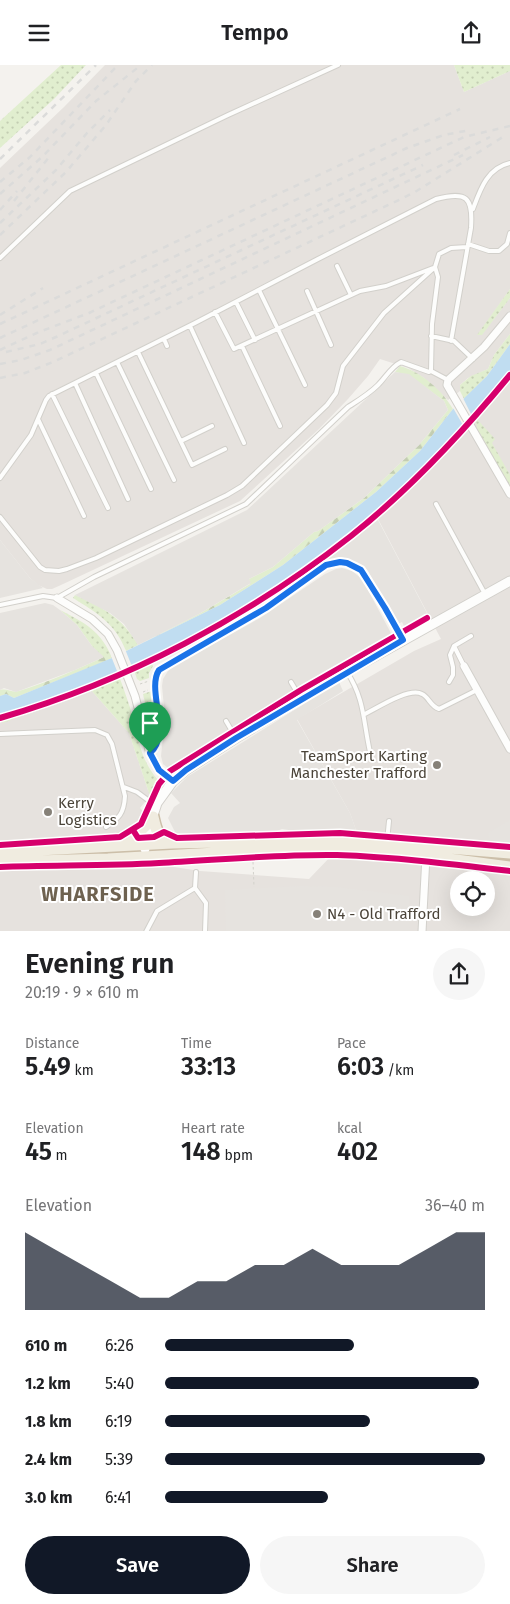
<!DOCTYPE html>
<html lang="en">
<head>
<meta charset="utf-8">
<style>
  body { margin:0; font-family:"Fira Sans",sans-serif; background:#f6f6f6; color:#202124; height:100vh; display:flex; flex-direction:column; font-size:19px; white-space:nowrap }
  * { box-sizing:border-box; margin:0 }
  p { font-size:16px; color:#757577 }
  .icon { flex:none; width:28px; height:28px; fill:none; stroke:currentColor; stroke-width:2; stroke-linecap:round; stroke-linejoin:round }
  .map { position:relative; height:866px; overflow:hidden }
  .drawer { display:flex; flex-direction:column; background:#fff; flex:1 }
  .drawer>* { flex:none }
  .tools { position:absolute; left:450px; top:806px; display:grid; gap:10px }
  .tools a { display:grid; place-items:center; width:45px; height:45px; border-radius:50%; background:#fff; box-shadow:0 5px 20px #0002; font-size:25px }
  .pin { position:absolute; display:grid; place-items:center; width:42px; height:42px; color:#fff; margin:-51px -21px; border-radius:50% 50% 50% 0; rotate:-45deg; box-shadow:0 0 5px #0007 }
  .pin .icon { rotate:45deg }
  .round { display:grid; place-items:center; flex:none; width:52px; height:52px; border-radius:26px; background:#f6f6f6 }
  .overview { display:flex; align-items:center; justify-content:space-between; height:85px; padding:0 25px }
  h1 { font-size:28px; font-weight:600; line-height:38px }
  .stats { display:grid; grid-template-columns:repeat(3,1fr); gap:8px; height:85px; padding:5px 25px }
  .stats div { display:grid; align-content:center }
  .stats b { font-size:25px; font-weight:600 }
  .stats small { font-size:14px; font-weight:400 }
  .stats p { font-size:14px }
  .chart { height:140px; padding:10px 25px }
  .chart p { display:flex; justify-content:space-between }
  .chart svg { width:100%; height:90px; margin-top:5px; fill:#111827; opacity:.7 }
  .cta { display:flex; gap:10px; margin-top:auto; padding:10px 25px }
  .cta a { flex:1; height:58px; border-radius:30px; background:#111827; color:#fff; font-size:20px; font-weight:600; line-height:58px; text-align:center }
  .cta a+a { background:#f6f6f6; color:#202124 }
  ul { padding:0 25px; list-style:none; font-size:16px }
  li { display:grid; grid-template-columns:80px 60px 1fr; align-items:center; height:38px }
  li i { height:12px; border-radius:6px; background:#111827 }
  header { display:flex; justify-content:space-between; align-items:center; height:65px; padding:0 25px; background:#fff; font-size:22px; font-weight:600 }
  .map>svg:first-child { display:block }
</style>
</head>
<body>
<header><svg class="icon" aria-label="menu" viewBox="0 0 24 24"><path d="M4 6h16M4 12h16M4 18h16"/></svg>Tempo<svg class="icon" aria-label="share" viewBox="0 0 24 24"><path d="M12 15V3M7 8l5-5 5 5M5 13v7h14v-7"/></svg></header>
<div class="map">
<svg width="510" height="867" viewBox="0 0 510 867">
  <defs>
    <pattern id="grass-dots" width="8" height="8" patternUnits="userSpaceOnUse" patternTransform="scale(1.25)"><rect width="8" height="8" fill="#e1eecf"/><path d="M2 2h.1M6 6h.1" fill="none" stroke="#c3cdb2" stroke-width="1.8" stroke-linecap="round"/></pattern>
    <pattern id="forest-firs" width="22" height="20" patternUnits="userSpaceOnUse" patternTransform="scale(1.25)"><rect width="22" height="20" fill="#e1eecf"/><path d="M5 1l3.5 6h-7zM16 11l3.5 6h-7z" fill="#c3cdb2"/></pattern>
  </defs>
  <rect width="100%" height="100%" fill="#f4f2ee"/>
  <path fill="#e6e2de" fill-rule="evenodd" d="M105,0h349l10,27 46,-21v218l-32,46 4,-1 28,-36v36l-16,21 -6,14 -20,9 -8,7v6l-12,9 -24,-22 -16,-10 -28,-9 -12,17 -20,23 -29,30 -79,72 -179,84 -9,4h-5l-9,-4 -8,-7 -30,-38v-372l64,-61z
    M510,316v550h-510v-62l161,-4 39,6 109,8 47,-49 -6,-17 -53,-94 117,-68 27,-12 -64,-122 88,-88zM459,815h27v27h-27z
    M91,625l38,43 21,63 -10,12 5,5 -3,8 -12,8 -13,6 -20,3 -97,4v-121l28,-7z"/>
  <path fill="url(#grass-dots)" d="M61,0h25l-32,34 -54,49v-27z
    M454,0h56v6l-46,21z
    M510,224v9l-28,37h-5z
    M510,269v10l-23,32 -23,23 -4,-8v-6l11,-9 17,-7 6,-14z
    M510,312v4l-34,37 19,21 -3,4 18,32v12l-34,-60 1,-1 -4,-8z
    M75,530c27,12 48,23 63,50l-12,6c-11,-28 -29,-38 -53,-53z
    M259,539l-36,22 -71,37 1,3 -4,7v5l-9,3 -3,-2 -3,-9 63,-32z
    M60,545c24,12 42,22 52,48l-6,3 -14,-15 -15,-21z
    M119,611c5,14 10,27 14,42 6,24 8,42 25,62l-8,16 -21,-63 -38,-43 -88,33 -1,-2h-2v-1l62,-21z
    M152,626l2,22 -1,23 -10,-42z"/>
  <path fill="url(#forest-firs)" d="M400,301c21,6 42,24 53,43l-33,42 -44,41 -93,73 -63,40 -82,40 61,-31 51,-30 -1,-5 24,-12 41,-35 4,-1 46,-33 55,-53 29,-35 -4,-9 -35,-26 -14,-3z
    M104,592l2,4 -92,37 -8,-4 -6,2v-6c7,-2 12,3 19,1 29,-9 57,-21 85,-34z"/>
  <path fill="#e6e3df" d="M395,307l14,2 35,27 4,9 -29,35 -55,53 -46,33 -4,1 -41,35 -24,12 2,4 -52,31 -61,31 -14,-21 -14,-11 -35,-18 172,-85z
    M378,455l50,95 -23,13 -3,-6 -4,2 -30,-53 -4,-5 -7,-4 -16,-5 -17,5z
    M0,475l30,38 13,10 -43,10z
    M342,503l10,3 10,8 30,56 -20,13 -84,47 -77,48 -27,14 -16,11 -5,-4 -2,-8 4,-38 -3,-32 1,-7 5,-8 6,-5 86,-48 65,-44 11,-5z
    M45,538l8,2 7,5 17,15 15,21 12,11 -29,13 -59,22 -12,-4 -4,2v-77z
    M339,617l4,9 -46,29 53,93 6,17 -61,1 -13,-2 -5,2 -101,3 -8,-16 6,-11 6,-4 -9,-10 16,-16z
    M510,755v22l-20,-1 -2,-8z
    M301,821l35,1 73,9 1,35h-184l-1,-41z"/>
  <path fill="#c0ddf1" d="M510,279v28c-19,24 -40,46 -61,68 -25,26 -50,53 -78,77 -102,90 -240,161 -371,199v-20l6,-2 8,4 98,-40 108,-53 63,-40 93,-73 44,-41 33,-42 34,-33z"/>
  <path fill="#f4f2ee" d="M462,331l11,22 -9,9 -12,-21z
    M125,584l8,20 -14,7 -8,-20z"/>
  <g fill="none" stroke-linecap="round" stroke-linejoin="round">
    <defs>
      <path id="service" d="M473,144c7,-19 14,-41 37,-46
        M468,179l21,7h10l8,-7 3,-11
        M0,193l70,-67 158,-76 110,-50
        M337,201l14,29
        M259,225l46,95
        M307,226l24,54
        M236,237l19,38
        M215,247l19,37 126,-58 26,-5 47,-18
        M190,261l54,117
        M431,271l23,5 19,18
        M164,274l3,7
        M242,281l38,80
        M138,287l54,113 33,-16
        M117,297l57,118
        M431,306l1,-47 6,-47 -3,-10
        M96,308l55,116
        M75,318l53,116
        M52,329l56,114
        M38,354l46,97
        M181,376l31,-15
        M0,413l31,-43 15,-35 3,-4 146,-73 123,-64 118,-60c31,-8 37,-2 35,29l-20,113
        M436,439l49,90
        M0,452l40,50 5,3 14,1 8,-2 29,-11 131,-63 15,-9 85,-81 9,-12 7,-27 41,-53 51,-46 4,-13 12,-6 16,-1
        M0,540l43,-9 14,2 37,-21 152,-73 102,-97c11,-7 21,-13 30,-22 8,-8 13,-18 23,-23l28,10 2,-1 17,9
        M454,581l10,20
        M347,607c18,28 16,49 23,80
        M291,617l10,17
        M449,617l4,-7v-8l-3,-12 4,-9 17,-10
        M365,649c12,-6 44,-27 57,-20 7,3 8,12 17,15l38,-19
        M226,656l10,17
        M0,669l95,-4 12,5 5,9 13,52c-1,18 -6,22 -19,31
        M150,688c22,-19 -4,-63 9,-83l107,-62 60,-43c12,-4 24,-4 34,4 11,9 35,56 42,71
        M124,722l13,5 19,14
        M387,776l2,-20
        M196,807l-1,16 11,15 -1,29
        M146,867l11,-21 38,-23"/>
      <path id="minor" d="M510,251l-26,31 -36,33 -1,5 63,109
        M57,533l35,21 16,15 9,16 18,46 14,54 10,20 14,11
        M464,601l46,83
        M422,867l4,-76"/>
      <path id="tertiary" d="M145,784l1,-12 11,-34 16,-22 13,-11 50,-32 100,-60 174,-97"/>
      <path id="trunk" d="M153,752c3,13 4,20 18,26
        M116,775c18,-1 27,-10 37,-23
        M0,787l172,-9 148,-3h31l159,13
        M0,797l108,-3 144,-8 75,-2 99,7 84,11"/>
    </defs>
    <use href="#service" stroke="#d2d0cb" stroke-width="6"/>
    <use href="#minor" stroke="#d2d0cb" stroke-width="9"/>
    <use href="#tertiary" stroke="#d2d0cb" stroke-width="11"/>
    <use href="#trunk" stroke="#ccbfa9" stroke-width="14"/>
    <path stroke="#d3d2cc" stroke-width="1" stroke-dasharray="2.5 2.5" stroke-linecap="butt" d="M140,619l9,-3
      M143,627l5,-2
      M253,797l1,25"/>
    <use href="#service" stroke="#fdfdfc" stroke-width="4"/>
    <use href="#minor" stroke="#fdfdfc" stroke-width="7"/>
    <use href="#tertiary" stroke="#fdfdfc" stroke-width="9"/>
    <use href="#trunk" stroke="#f0ece0" stroke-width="11"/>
    <path stroke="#dbdbda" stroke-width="2.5" stroke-dasharray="6 6" stroke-linecap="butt" d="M454,90l36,-18
      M0,94l96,-94
      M0,117l30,-25 88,-92
      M0,129l42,-37 54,-56 45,-36
      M14,136l36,-45
      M0,145l17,-19
      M0,158l56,-53 31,-37 23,-23
      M0,170l66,-63 40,-47 30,-44 16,-16
      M0,250l43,-27
      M0,259l460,-215
      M0,273l407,-190 37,-13 26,-5
      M0,285l39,-18 50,-19 375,-176 46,-11
      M6,287l34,-8 16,-7 367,-172
      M0,299l21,-4 29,-10 413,-195
      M0,313l25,-5 28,-11 348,-163 14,-7 91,-57"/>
    <defs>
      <path id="cycleway" d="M0,653c127,-37 247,-100 351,-182 58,-46 112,-104 159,-161
        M133,765l5,8 16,-1 10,-5 13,6 163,-5 170,14
        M0,780l120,-8 21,-13 18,-40 11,-13 131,-81 126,-72
        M0,802c53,-2 106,-1 159,-4 59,-3 118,-9 178,-8 58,2 115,9 173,16"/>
    </defs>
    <use href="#cycleway" stroke="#fff" stroke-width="9"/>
    <use href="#cycleway" stroke="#d6006c" stroke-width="6"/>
  </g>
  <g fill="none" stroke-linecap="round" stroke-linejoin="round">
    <defs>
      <path id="route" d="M340,497l7,1 14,7 24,38 18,32 -167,98 -50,32 -13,11 -14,-11 -9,-17c22,-19 -4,-63 9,-83l107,-62 60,-43z"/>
    </defs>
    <use href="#route" stroke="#fff" stroke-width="10"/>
    <use href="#route" stroke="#1a73e8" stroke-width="6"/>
  </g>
  <g fill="#868178" stroke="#fff" stroke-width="2">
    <circle cx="437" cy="700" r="5"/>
    <circle cx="48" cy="747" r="5"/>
    <circle cx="317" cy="849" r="5"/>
  </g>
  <g text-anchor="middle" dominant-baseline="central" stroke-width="4" stroke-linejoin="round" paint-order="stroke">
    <g font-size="15" fill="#4b4439" stroke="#fff" text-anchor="start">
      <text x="427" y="691" text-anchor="end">TeamSport Karting<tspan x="427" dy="17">Manchester Trafford</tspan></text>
      <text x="58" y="738">Kerry<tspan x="58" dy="17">Logistics</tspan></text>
      <text x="327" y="849">N4 - Old Trafford</text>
    </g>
    <g font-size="20" font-weight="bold" letter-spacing="1" fill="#6e6250" stroke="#fff">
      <text x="98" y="829">WHARFSIDE</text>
    </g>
  </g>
</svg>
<div class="tools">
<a><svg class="icon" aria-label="locate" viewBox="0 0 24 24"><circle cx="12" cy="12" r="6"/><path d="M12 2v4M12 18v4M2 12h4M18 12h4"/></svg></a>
</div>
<div class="pin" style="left:150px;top:688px;background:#1e9e55"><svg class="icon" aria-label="arrive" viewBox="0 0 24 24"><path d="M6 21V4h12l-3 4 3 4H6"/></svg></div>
</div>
<section class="drawer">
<div class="overview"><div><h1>Evening run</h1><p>20:19 · 9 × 610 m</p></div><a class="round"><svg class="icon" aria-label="share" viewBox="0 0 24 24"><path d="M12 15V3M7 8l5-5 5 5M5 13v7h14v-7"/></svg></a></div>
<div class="stats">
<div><p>Distance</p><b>5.49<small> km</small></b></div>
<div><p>Time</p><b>33:13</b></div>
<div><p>Pace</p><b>6:03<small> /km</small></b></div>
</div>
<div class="stats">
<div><p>Elevation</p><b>45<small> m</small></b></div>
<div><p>Heart rate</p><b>148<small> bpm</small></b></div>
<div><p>kcal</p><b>402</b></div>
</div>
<div class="chart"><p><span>Elevation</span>36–40 m</p>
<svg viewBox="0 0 160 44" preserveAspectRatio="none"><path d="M0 44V6L10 14L20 22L30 30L40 38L50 38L60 30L70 30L80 22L90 22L100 14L110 22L120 22L130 22L140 14L150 6L160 6V44z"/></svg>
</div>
<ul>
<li><b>610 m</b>6:26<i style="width:59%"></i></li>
<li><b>1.2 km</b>5:40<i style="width:98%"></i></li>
<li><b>1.8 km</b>6:19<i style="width:64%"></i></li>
<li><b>2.4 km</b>5:39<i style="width:100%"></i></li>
<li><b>3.0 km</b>6:41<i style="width:51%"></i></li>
</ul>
<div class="cta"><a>Save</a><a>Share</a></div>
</section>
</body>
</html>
